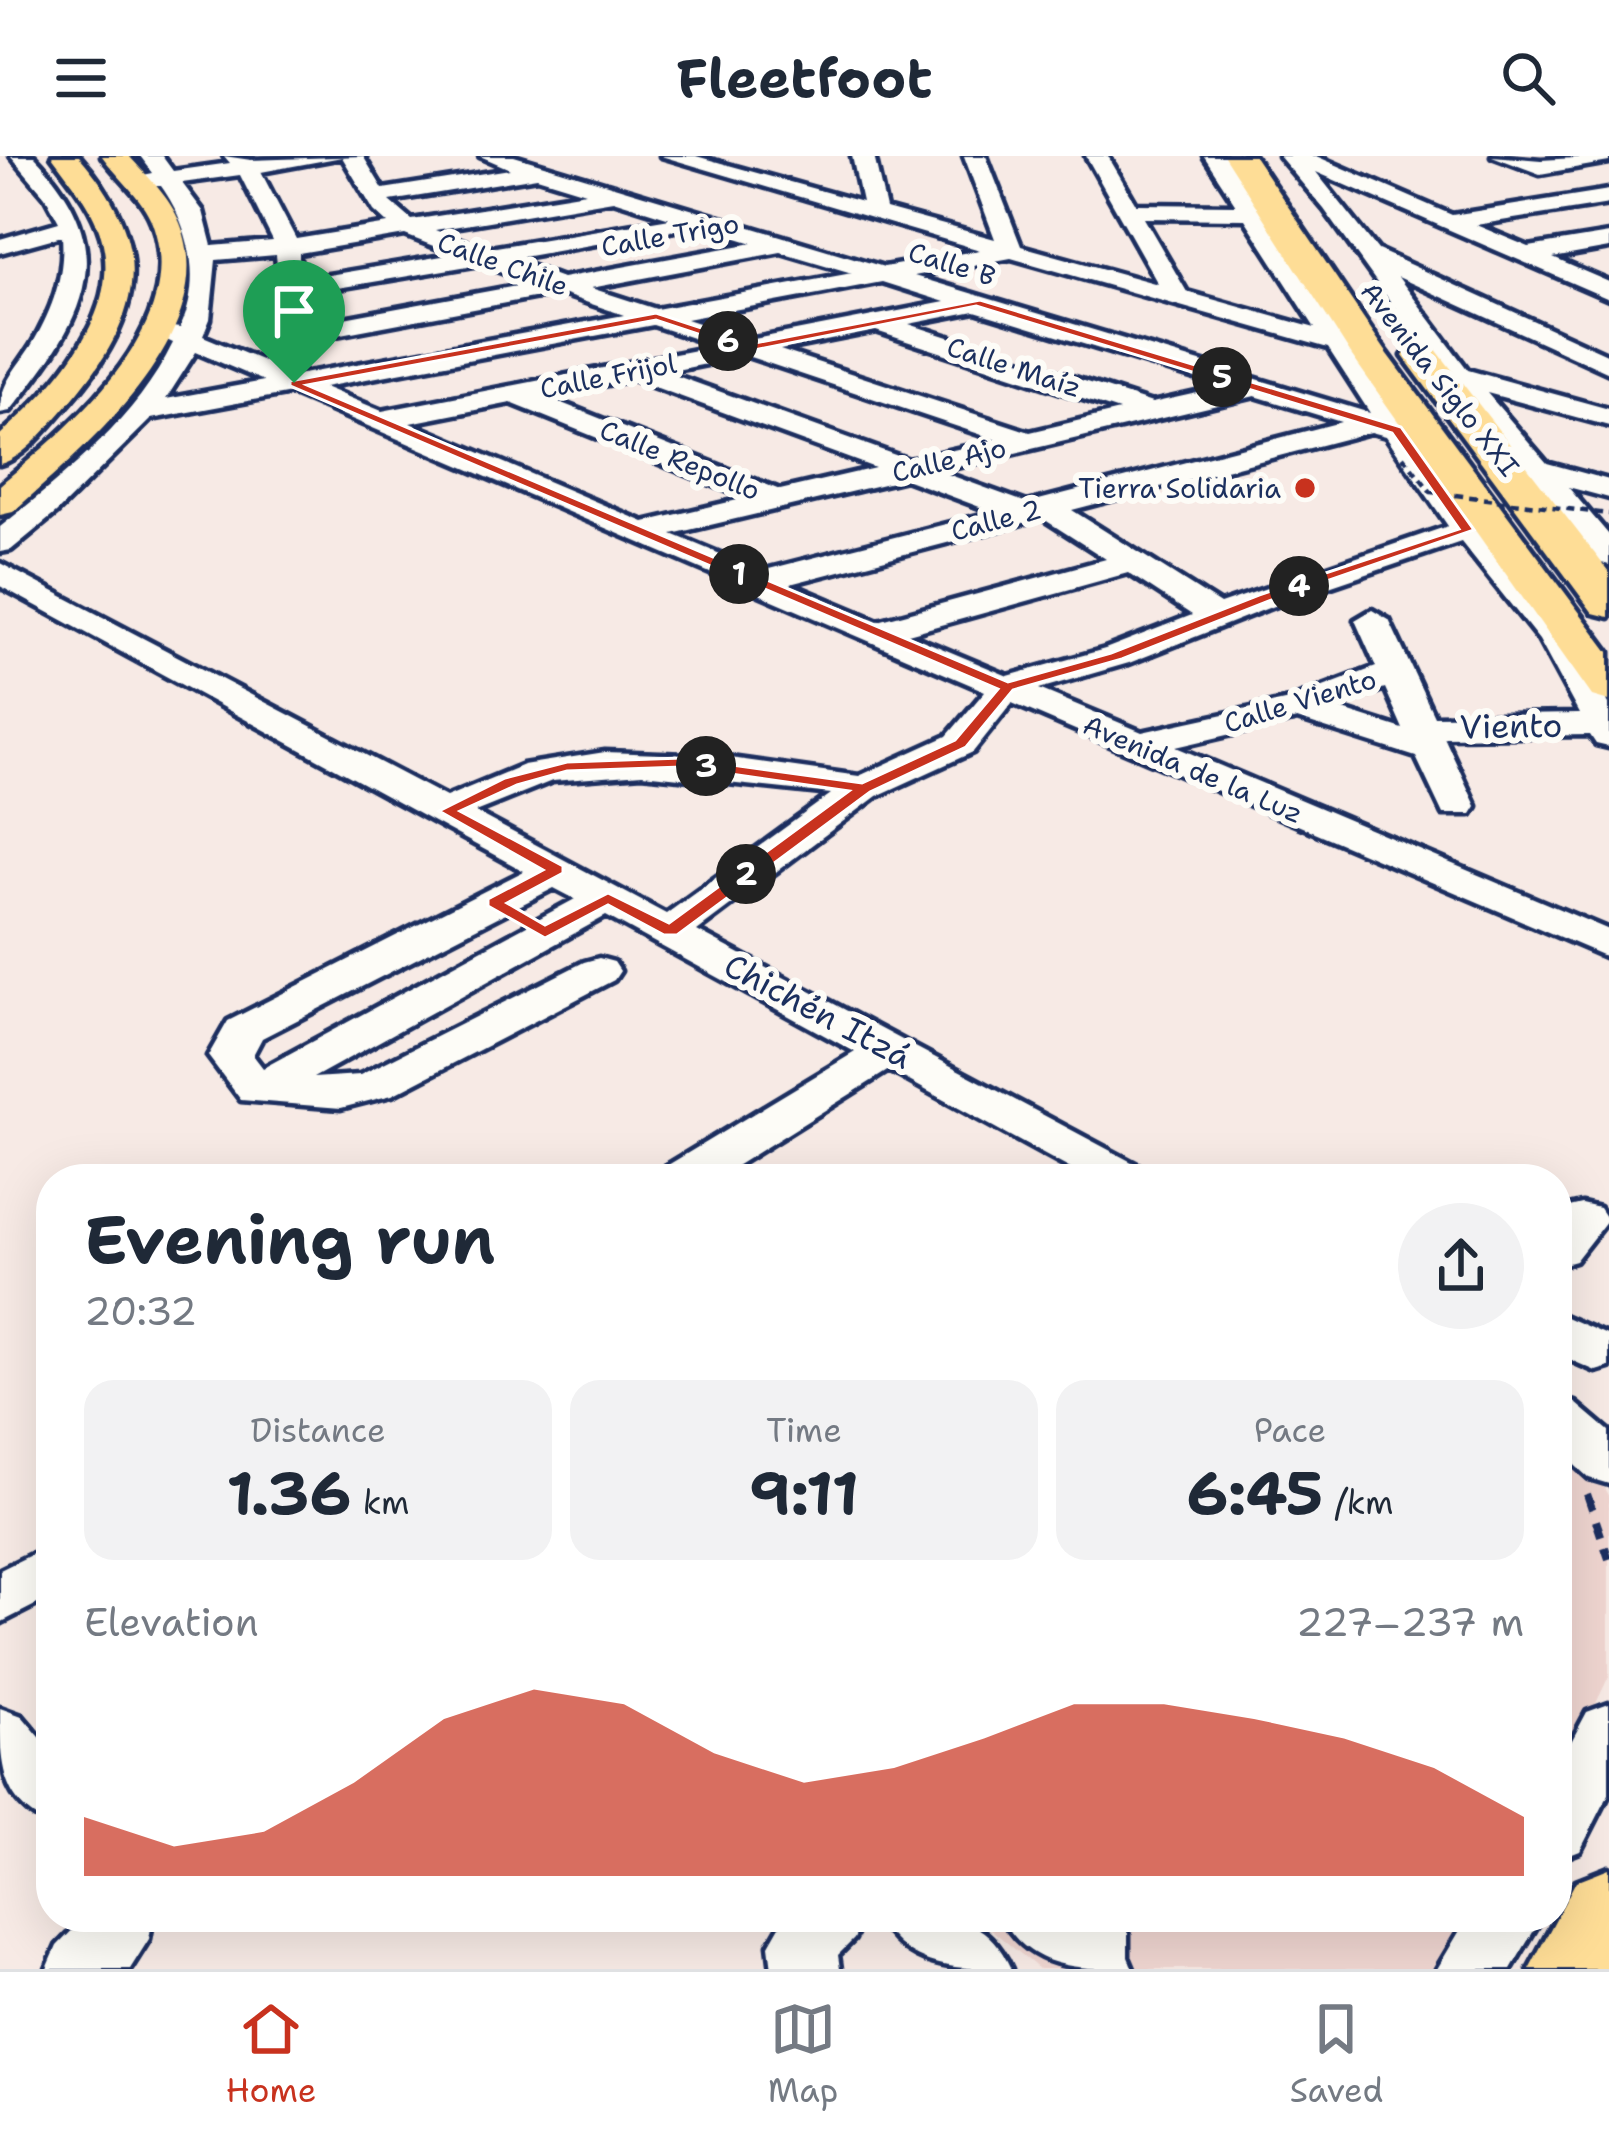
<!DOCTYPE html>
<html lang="en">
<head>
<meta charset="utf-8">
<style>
  body { margin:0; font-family:"Shantell Sans",sans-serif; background:#f2f2f3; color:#1f2937; height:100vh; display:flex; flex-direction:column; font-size:45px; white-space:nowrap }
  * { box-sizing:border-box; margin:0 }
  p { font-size:39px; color:#747a83 }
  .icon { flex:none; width:66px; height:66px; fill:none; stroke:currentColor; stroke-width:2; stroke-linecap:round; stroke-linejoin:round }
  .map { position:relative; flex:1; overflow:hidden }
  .drawer { position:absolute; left:36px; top:1008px; width:1536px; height:768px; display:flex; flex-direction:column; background:#fff; border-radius:48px; box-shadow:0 12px 48px #0002 }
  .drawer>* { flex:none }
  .pin { position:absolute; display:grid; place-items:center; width:102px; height:102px; color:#fff; margin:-123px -51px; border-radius:50% 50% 50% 0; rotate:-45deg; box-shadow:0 0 12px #0007 }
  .pin .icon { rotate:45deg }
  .km { position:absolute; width:60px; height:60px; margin:-30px; border-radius:50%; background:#222; color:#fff; font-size:33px; line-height:60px; text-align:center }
  .round { display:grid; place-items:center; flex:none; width:126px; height:126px; border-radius:63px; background:#f2f2f3 }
  .head { display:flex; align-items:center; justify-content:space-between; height:204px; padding:0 48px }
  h1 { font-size:66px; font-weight:700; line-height:90px }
  .metrics { display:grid; grid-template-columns:repeat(3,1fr); gap:18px; height:204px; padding:12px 48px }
  .metrics div { display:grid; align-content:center; border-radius:30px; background:#f2f2f3; text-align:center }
  .metrics b { font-size:60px; font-weight:700 }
  .metrics small { font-size:33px; font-weight:400 }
  .metrics p { font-size:33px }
  .chart { height:336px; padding:24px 48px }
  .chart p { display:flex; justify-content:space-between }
  .chart svg { width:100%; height:216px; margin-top:12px; fill:#c8321e; opacity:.7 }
  header { display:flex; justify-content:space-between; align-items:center; height:156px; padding:0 48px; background:#fff; font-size:54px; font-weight:700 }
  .tabs { display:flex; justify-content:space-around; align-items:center; height:168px; border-top:3px solid #e0e1e3; background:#fff; font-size:33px; color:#747a83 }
  .tabs a { display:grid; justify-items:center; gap:6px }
  .tabs .current { color:#c8321e }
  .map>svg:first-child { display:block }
</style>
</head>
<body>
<header><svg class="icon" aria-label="menu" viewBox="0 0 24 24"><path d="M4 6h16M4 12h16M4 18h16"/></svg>Fleetfoot<svg class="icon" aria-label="search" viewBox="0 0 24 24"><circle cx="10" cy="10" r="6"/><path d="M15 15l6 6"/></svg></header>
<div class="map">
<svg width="1609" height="1813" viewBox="0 0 1609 1813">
  <rect width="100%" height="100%" fill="#f7eae5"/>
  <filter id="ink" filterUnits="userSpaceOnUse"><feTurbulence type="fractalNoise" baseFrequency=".00833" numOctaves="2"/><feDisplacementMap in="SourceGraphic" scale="24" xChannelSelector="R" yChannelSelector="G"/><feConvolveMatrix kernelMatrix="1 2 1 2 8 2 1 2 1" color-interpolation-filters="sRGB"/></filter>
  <g filter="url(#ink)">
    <path fill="#efd5d0" d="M1557,1284l28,15 24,42v179l-52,109z
      M976,1761h502l-34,52h-405z"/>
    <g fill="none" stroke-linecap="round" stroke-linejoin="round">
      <defs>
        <path id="minor" d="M11,0h23c91,94 49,166 -24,255l-10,2c0,-30 15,-42 31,-67 21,-35 34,-70 31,-110l-62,17v-14l59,-17 -14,-26z
          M140,0h22l11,15 57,-8 -6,-7 27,4 112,-4 20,33 127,-20 -30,-13h34l370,111 96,-17 -319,-94h35l166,46 -10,-46h22l12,53 109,30 -31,-83h22l35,90 137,38 -72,-128h22l28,48 100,1 -32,-49h22l177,263 75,104 93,114 38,67v43l-13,-3 -6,-9 -146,2 32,69 -5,8h-28l-27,-57 -119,-38 -121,28 433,183v28l-597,-255 -39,49 -96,44 -180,135 446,237 7,11h-61l-200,-109 -174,109h-59l7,-11 192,-116 -249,-136 -293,162 47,-3 224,-113 15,-4 15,4 6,9 -6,9 -222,115 -51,13 -100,-8 -33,-44 20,-35 296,-150 -524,-285v-23l446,234 77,-32 82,-13 111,4 143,20 88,-40 38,-45 -694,-298 -140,26 -95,94 -45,37 -11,2v-25c65,-52 136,-107 173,-184l-28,-13 4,-6 31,4c23,-47 10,-102 -19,-142h-23v-10l15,-3zM342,1l32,54 14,13 -92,15 -35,-67zM240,19l33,66 -61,5 -9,-35 -21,-28zM537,21l49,15 -174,28 -22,-19zM613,44l57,18 -186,31 -49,-19zM1144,62l101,1 70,109 -128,-36zM698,70l55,17 -191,35 -51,-19zM405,79l49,19 -155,26v-27zM781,96l71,21 -196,36 -65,-21zM276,99l2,20 10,7 -10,7 12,7 190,-32 52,19 -258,48 -4,6 4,6 9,2 276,-52 65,22 -327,60 -94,-39 7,-17 6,-59zM1011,102l317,90 42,65 -456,-137zM882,126l63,20 -196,38 -63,-21zM975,155l249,76 -72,16 -243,-79zM653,169l63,21 -334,65 -58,-24zM876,175l243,80 -89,21 -250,-82zM196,196l68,29 -98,18zM747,200l250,84 -88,20 -243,-88zM633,223l242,89 -95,22 -236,-94zM1255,240l86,26 -314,81 -88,-32zM511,247l235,95 -102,24 -234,-99zM1371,276l15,4 62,90 -228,78 -148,-94zM905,323l88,33 -232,59 -89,-37zM1042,362l64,41 -228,62 -88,-37zM1461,386l78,98 40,74 -145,2 -45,-96 -17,-10 -17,10 21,47 -87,33 -147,32 -103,-43 90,-26 147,-58zM1128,417l64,42 -87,34 -97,27 -100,-42zM1385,532l18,41 -69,-22zM642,618l189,20 -165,120 -191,-102 77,-31zM554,732l21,11 -312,169 -10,-13 9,-17z
          M1279,0h37l136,59 157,-25v14l-133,21 53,22 80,-13v14l-56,10 56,24v17l-293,-127 62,78 231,105v18l-211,-96 70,93 141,39v17l-122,-33 60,70 62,17v18l-41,-11 41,48v30l-11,-3 -150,-180 -124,-173z
          M1492,0l49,4 68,-4v6l-69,12z
          M1582,1048l17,4 8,12 -32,41 -18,5v-49l8,-9z
          M1557,1157l52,23v31l-13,4 -39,-17z
          M1557,1241l19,6 33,28v53l-20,-6 -32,-29z
          M51,1389v52l-51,26v-53z
          M1609,1548v90l-29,57 -23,9v-92l30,-56z
          M0,1552l22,8 29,34v75c-51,-22 -51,-63 -51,-117z
          M85,1761h68l-4,22 -19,30h-83l10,-23z
          M785,1761h79l-10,22 -16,16 2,14h-68l-3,-24z
          M878,1761c59,0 105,-11 133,52 -59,0 -104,0 -133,-52z
          M1001,1761h127v40l5,12c-59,0 -103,0 -132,-52z
          M1468,1761h74l-31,52h-74z"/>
        <path id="major" d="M52,0h27c82,93 62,167 -16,254 -17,19 -38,47 -63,54v-29c53,-46 124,-123 101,-199 -10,-32 -30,-54 -49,-80z
          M102,0h27c18,20 41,41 51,67 44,110 -94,224 -167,289l-13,3v-30c71,-60 191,-156 152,-263 -10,-25 -34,-44 -50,-66z"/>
        <path id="highway" d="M1224,0h30l131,194 224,302v49l-17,-5 -240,-340z
          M1422,189l13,3 174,224v45l-16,-4 -190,-257 6,-8z
          M1609,1712v101h-80l47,-88z"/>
      </defs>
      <use href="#minor" stroke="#1b2f5e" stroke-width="9"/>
      <use href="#major" stroke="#1b2f5e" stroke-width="9"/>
      <use href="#highway" stroke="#1b2f5e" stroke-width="9"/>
      <path stroke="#1b2f5e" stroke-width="8" stroke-dasharray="16 12" stroke-linecap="butt" d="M1587,1338l22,65"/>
      <use href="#minor" fill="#fdfcf7" fill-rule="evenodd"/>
      <use href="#major" fill="#fedd96" fill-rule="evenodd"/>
      <use href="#highway" fill="#fedd96" fill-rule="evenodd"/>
      <path stroke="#1b2f5e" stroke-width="4.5" stroke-dasharray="8 6" stroke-linecap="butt" d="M1403,300l28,36 178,22"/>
    </g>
  </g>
  <path fill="#c8321e" stroke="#fff" stroke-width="3" fill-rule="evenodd" d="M980,144l421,127 73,103 -205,71 -147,58 -109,31 -47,57 -96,45 -193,143h-13l-56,-30 -63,33 -57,-32v-7l55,-29 -104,-59 66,-33 62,-16 115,-4 180,25 93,-43 43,-51 -708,-303v-5l366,-68 94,31zM976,150l416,127 67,96 -200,66 -148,58 -103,29 -701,-297 349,-65 93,31zM682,611l167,24 -180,132 -61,-30 -63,32 -38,-22 56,-30v-7l-103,-55 57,-26 50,-14z"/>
  <circle fill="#c8321e" stroke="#fdfcf7" stroke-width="4.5" cx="1305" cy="332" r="12"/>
  <g text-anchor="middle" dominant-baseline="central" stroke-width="12" stroke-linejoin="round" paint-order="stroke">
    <g font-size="27" fill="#1b2f5e" stroke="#fdfcf7">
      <text transform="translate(670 79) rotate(-10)">Calle Trigo</text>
      <text transform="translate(503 108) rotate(20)">Calle Chile</text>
      <text transform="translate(952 108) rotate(17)">Calle B</text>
      <text transform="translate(1014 211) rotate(18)">Calle Maíz</text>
      <text transform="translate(608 220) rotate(-11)">Calle Frijol</text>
      <text transform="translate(1440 223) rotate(52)">Avenida Siglo XXI</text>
      <text transform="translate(680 304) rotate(22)">Calle Repollo</text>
      <text transform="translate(949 304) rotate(-13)">Calle Ajo</text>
      <text transform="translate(996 364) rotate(-15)">Calle 2</text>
      <text transform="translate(1300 545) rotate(-17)">Calle Viento</text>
      <text transform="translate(1193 613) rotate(23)">Avenida de la Luz</text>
    </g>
    <g font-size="27" fill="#1b2f5e" stroke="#fdfcf7" text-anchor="end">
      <text x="1281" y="332">Tierra Solidaria</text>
    </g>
    <g font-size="33" fill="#1b2f5e" stroke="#fdfcf7">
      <text transform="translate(1511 570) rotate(-1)">Viento</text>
      <text transform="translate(818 855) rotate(28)">Chichén Itzá</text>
    </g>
  </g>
</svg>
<div class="pin" style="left:294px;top:227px;background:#1e9e55"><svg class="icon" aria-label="arrive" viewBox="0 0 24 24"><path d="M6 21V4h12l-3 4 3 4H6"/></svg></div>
<b class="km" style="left:739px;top:418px">1</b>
<b class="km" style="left:746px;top:718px">2</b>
<b class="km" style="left:706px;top:610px">3</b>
<b class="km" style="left:1299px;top:430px">4</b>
<b class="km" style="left:1222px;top:221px">5</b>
<b class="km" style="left:728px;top:185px">6</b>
<section class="drawer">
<div class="head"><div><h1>Evening run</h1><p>20:32</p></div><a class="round"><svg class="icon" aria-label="share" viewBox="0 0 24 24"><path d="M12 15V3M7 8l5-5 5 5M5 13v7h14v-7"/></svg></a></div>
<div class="metrics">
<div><p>Distance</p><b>1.36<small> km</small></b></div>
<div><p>Time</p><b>9:11</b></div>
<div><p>Pace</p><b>6:45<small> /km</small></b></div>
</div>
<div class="chart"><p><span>Elevation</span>227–237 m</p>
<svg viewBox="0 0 160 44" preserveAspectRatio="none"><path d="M0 44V32L10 38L20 35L30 25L40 12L50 6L60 9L70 19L80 25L90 22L100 16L110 9L120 9L130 12L140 16L150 22L160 32V44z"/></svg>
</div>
</section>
</div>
<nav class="tabs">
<a class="current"><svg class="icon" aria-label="home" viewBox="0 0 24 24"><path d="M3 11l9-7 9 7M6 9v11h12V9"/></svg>Home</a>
<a><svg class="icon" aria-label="map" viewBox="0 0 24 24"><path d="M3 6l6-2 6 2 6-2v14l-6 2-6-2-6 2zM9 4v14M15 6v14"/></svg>Map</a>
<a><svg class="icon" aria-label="saved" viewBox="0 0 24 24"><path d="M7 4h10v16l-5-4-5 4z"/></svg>Saved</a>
</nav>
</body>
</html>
